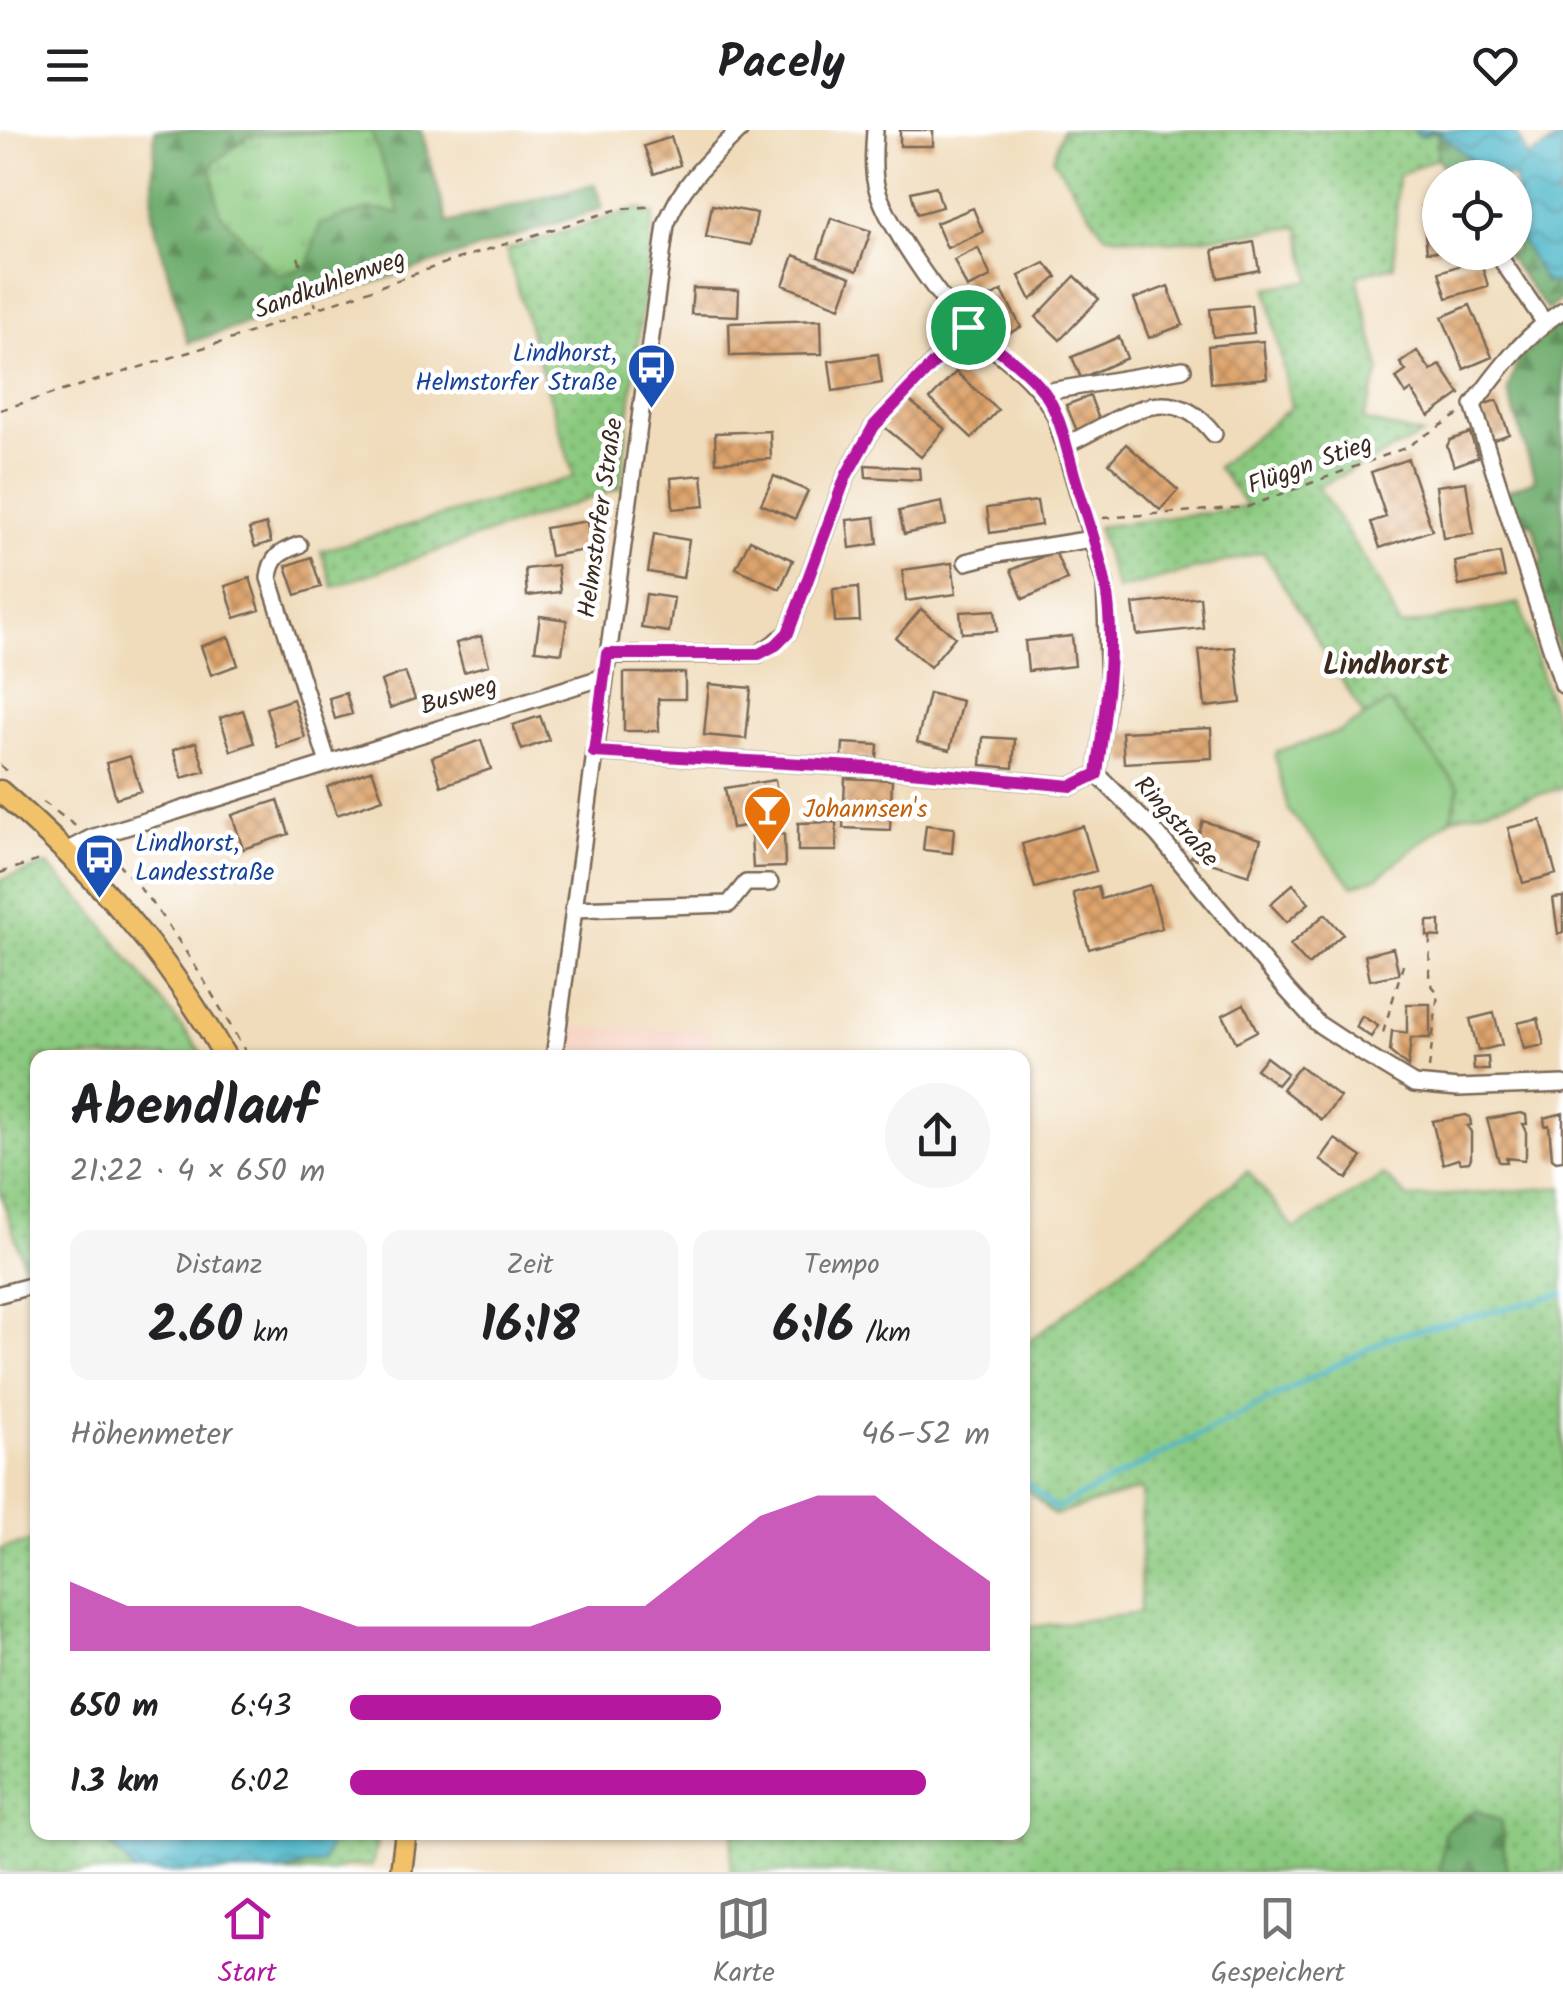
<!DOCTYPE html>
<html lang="de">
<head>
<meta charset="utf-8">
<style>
  body { margin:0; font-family:Kalam,sans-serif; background:#f6f6f6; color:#202124; height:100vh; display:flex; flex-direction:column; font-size:38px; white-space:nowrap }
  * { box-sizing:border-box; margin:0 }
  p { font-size:32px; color:#757577 }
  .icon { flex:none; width:55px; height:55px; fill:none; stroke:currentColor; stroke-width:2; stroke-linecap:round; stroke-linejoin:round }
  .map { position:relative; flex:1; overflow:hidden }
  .drawer { position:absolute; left:30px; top:920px; width:1000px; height:790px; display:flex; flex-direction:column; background:#fff; border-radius:20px; box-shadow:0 2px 8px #0004 }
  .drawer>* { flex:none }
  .controls { position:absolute; left:1422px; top:30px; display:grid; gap:20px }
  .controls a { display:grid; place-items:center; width:110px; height:110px; border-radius:50%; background:#fff; box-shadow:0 2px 8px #0004; font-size:50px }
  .pin { position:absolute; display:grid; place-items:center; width:85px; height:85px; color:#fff; margin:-42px; border:5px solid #fff; border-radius:50%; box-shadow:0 2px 10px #0007 }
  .round { display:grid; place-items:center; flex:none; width:105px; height:105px; border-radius:52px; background:#f6f6f6 }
  .head { display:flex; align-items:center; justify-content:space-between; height:170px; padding:0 40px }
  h1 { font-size:55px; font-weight:700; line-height:75px }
  .figures { display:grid; grid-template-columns:repeat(3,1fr); gap:15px; height:170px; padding:10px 40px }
  .figures div { display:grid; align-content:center; border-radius:20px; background:#f6f6f6; text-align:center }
  .figures b { font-size:50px; font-weight:700 }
  .figures small { font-size:28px; font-weight:400 }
  .figures p { font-size:28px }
  .chart { height:280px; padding:20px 40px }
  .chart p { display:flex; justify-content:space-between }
  .chart svg { width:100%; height:180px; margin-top:10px; fill:#b5179e; opacity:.7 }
  ul { padding:0 40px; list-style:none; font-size:32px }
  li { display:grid; grid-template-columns:160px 120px 1fr; align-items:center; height:75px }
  li i { height:25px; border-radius:12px; background:#b5179e }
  header { display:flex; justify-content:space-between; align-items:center; height:130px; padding:0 40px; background:#fff; font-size:45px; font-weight:700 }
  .tabs { display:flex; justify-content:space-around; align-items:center; height:140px; border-top:2px solid #e0e0e0; background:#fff; font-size:28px; color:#757577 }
  .tabs a { display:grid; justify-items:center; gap:5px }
  .tabs .current { color:#b5179e }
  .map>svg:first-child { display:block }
</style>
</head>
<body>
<header><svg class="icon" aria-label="menu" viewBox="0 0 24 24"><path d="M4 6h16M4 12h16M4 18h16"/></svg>Pacely<svg class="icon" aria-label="heart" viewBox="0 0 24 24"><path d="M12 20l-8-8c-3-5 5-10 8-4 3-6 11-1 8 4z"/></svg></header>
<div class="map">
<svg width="1563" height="1742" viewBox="0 0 1563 1742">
  <defs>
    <pattern id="grass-dots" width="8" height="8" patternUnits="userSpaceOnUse" patternTransform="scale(2.5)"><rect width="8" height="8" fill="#8bc97f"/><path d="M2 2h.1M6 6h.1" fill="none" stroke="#73a367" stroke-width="1.8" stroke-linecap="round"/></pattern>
    <pattern id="forest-firs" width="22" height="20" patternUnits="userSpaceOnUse" patternTransform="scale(2.5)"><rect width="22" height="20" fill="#70ad6e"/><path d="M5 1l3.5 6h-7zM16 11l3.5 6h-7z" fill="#5d8d5a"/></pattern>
    <pattern id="park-tufts" width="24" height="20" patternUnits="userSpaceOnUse" patternTransform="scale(2.5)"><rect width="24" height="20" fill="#8bc97f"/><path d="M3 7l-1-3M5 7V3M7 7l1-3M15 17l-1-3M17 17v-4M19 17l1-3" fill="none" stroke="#73a367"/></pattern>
    <pattern id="water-waves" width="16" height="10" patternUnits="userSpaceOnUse" patternTransform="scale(2.5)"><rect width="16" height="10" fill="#4ab5c8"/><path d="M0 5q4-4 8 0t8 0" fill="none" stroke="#3f93a2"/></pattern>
    <pattern id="building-cross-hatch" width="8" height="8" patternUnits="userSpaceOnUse" patternTransform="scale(2.5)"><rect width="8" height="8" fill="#dea46d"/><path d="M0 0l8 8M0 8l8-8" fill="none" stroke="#b58659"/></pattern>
  </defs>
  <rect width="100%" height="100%" fill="#fff"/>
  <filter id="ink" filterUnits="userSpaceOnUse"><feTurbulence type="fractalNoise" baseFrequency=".01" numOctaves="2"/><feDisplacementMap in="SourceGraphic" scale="20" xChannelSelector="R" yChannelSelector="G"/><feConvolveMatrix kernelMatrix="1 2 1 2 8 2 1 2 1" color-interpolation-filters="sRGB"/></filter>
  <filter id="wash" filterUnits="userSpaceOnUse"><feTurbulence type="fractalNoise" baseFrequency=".0048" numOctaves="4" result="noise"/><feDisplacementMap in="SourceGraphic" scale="40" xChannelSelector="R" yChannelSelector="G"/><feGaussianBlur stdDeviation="2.25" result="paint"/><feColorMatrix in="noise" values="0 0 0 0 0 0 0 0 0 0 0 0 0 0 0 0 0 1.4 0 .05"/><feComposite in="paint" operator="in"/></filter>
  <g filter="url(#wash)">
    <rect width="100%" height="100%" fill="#f0dcbb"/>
    <path fill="#f6d2c3" d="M560,898l152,1 -4,28 -152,1z"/>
    <path fill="url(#grass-dots)" stroke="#637a4e" stroke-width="2.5" d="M1062,0h351l6,6 19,-5 -1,27 -39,18 -4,90 -37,9 23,95 -17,50 59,15 -104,52 63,98 19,42 119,-24 44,140v45l-112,30 8,-31 -70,-85 -25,14 -101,-164 -146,38 -20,-63 150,-20 -30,-40 74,-60 -24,-119 44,-8 -12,-53 -128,15 -66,-7 -52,-76z
      M639,78l15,6 -34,274 -287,99 -12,-36 253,-74 -68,-227z
      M47,735l42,42 116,150 -167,1 -1,209 -11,4 -26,-80v-311z
      M1248,1041l46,58 90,-54 24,23 155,-11v685h-833l3,-39 289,-1 1,-204 117,-15 2,-124 -88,26 -31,-29v-140z
      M37,1410l1,292c57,1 58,-6 96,40h-134v-323z
      M335,1703h44l-7,33h-25l-16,6h-54l44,-9z"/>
    <path fill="url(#forest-firs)" stroke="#566c46" stroke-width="2.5" fill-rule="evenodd" d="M155,0h266l27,93 147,-39 8,24 -415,135 -36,-127zM371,1l-2,78 -49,15z
      M1438,1l37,32 5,14h-29l-14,-19z
      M1515,100l30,52 13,2 5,-3v17l-16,12 -42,-57 10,-1z
      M1560,193l3,29v311l-31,-96 12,-6 -12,-38 -14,3 -12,-35 29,-11 -27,-89 9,-30z
      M1476,1680l25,12 6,50h-67l4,-40z"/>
    <path fill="url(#park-tufts)" stroke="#637a4e" stroke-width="2.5" d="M371,1l29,82 -31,-4 -49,15 -12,42 -30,10 -59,-64 -8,-47 38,-29z"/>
    <path fill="#8bc97f" stroke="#637a4e" stroke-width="2.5" d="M1389,572l70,85 -8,31 -73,59 -25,9 -65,-76 -13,-54 2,-5 62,-19z"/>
    <path fill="url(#water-waves)" stroke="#427073" stroke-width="2.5" d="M1413,0h102l13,28 29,-18 -1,-10h7v59l-5,5 5,19v68l-4,3 -14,-2 -30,-52v-52l-35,-1 -5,-14 -37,-32 -19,5z
      M93,1703h242l-13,30 -45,9h-143l-22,-27z"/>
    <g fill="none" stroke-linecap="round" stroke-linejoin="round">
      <path stroke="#4ab5c8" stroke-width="5" d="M1022,1348l33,31 336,-172 172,-43"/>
    </g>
    <g id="blocks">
      <path fill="url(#building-cross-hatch)" d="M900,0h33v16h-33z
        M671,7l9,28 -26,9 -10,-28z
        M936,56l6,21 -25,7 -6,-22z
        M1440,73v48l-13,1 -5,-47z
        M712,75l45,8 -6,32 -45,-8z
        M973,78l10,24 -36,16 -11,-25z
        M831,88l40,13 -14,40 -39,-14z
        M1254,112l5,28 -41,8 -5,-28z
        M978,118l13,29 -24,11 -13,-28z
        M794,125l57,22 -11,30 -57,-22z
        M1480,129l8,27 -41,12 -8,-26z
        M1045,133l12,14 -26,23 -12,-24z
        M1075,146l24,23 -39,41 -24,-23z
        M1168,156l15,39 -34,13 -15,-39z
        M693,158l46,2 -1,26 -47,-2z
        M1002,161l19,36 -31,16 -19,-36z
        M1251,175l3,28 -41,4 -3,-28z
        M1470,175l22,52 -28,12 -22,-52z
        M821,190l1,34 -92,2 -1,-33z
        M1119,207l8,21 -46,20 -9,-21z
        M1263,211l4,37 -56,5 -3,-37z
        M1417,221l14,20 9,-6 20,29 -31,22 -18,-26 -5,4 -10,-16 10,-7 -6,-8z
        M878,224l4,29 -49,8 -4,-30z
        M956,242l42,38 -26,28 -42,-39z
        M1090,266l10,26 -23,9 -11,-26z
        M906,268l39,31 -24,28 -38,-31z
        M1497,270l12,34 -18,7 -12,-35z
        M770,301l1,28 -55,3 -1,-29z
        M1470,303l8,24 -24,9 -7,-20 3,-6z
        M1126,314l52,46 -18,20 -51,-47z
        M1408,329l24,71 -52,18 -9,-26 15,-5 -15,-45z
        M865,335l54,3 1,12 -54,-3z
        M702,345l3,31 -32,3 -2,-31z
        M774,346l34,15 -13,28 -34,-15z
        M1466,352l8,52 -31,4 -7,-52z
        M1037,371l4,24 -51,8 -3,-25z
        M942,372l4,23 -42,9 -5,-23z
        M875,387l3,27 -28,4 -3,-28z
        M588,391l4,28 -42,7 -5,-28z
        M266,394l5,18 -16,5 -6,-18z
        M654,404l35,6 -6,38 -35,-6z
        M750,410l43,20 -13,29 -44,-21z
        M1055,421l12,29 -44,19 -12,-29z
        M1500,423l5,24 -46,9 -4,-24z
        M311,427l10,30 -25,8 -10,-29z
        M952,433l4,31 -50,7 -4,-31z
        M557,435l3,27 -33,4 -2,-27z
        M250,448l10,32 -25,8 -10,-32z
        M858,457l2,34 -25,1 -2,-33z
        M646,464l28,4 -5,34 -28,-4z
        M1200,467l3,31 -66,7 -4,-31z
        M921,479l34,28 -25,30 -34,-29z
        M995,480l2,21 -35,2 -2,-21z
        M540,486l27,4 -5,33 -27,-3z
        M481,506l8,29 -25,7 -8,-29z
        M1072,506l3,30 -47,5 -3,-30z
        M229,507l9,28 -27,10 -10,-29z
        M1235,517l6,56 -36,4 -6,-57z
        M405,542l10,27 -25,9 -9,-27z
        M624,543h61v26h-27l1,32h-35z
        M709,554l42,4 -5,51 -42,-4z
        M346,563l6,21 -17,5 -6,-21z
        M929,563l33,8 -12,49 -33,-8z
        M293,569l12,39 -28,9 -11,-39z
        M243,580l11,33 -23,8 -11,-33z
        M540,586l9,24 -27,10 -9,-25z
        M1211,598l1,30 -88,5 -2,-31z
        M983,607l32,2 -2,29 -32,-3z
        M481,610l10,29 -50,17 -9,-29z
        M196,612l9,29 -23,7 -9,-28z
        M843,613l35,2 -1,14 -35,-1z
        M130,626l11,35 -25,7 -10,-35z
        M372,640l11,29 -46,16 -10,-28z
        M845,648l47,2 -2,50 -47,-2z
        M775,650l7,40 -50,8 -7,-40z
        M278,670l11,34 -46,15 -11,-34z
        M1541,690l15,54 -33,9 -15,-55z
        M1203,691l58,18 -12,36 -58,-18z
        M836,692l1,29h-39v-28z
        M926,695l28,3 -2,25 -29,-3z
        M1083,696l13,45 -61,17 -13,-44z
        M784,704l1,33 -32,1 -2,-33z
        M1293,754l16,19 -22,19 -17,-18z
        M1150,755l12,43 -73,21 -16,-56 25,-7 3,13z
        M1563,767v36l-5,1 -5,-36z
        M1325,784l18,20 -35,31 -18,-20z
        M1427,791h13v16l-13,-1z
        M1393,818l6,26 -29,6 -5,-25z
        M1244,874l13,27 -21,11 -13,-27z
        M1407,874h23v34h-19l-3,29 -18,-15 2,-21 15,2z
        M1494,883l8,32 -24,6 -8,-32z
        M1362,886l16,10 -7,11 -15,-10z
        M1538,888l6,27 -20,4 -6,-26z
        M1266,927l21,16 -10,12 -21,-16z
        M1488,927l1,13h-15l-1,-12z
        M1300,936l40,31 -18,23 -40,-31z
        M1521,983l5,2 1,9h-4l3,6v26l-2,4 -18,-2 1,4h-8l-12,-43z
        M1563,983v47l-7,1 -4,-3 -3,-33 -4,1 -1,-8z
        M1466,985l4,2 1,8 -4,1 4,6v26l-2,4 -8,1 -3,-4 -15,5 -11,-43z
        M1335,1009l27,18 -15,22 -27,-19z"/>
    </g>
  </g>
  <g filter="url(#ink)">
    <use href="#blocks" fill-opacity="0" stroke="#7a6855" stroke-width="2.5"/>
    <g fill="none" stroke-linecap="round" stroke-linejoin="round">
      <defs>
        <path id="minor" d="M875,0c-1,17 -3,38 1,55 9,37 64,116 93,143 32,29 66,47 86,87l50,168 4,101 -12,90
          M1496,122l49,71
          M1563,180c-38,25 -64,59 -90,95l90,280
          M1044,262l139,-23
          M1065,315c53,-23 103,-71 149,-11
          M299,415c-19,7 -28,12 -30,33l59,185
          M966,432l31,-8 95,-15
          M607,525l152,-1 29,-21 58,-157 28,-50 93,-99
          M594,622l294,17 184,17 25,-12
          M1097,644l61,61 129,155 30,33 47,31 50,30 44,4 105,-4
          M68,720l23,-12 513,-161
          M573,779l156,-5 17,-21h24
          M554,928l112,-833c14,-40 44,-66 74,-95
          M0,1164l38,-10"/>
        <path id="major" d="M0,661c94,82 164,158 226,267
          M401,1742l5,-40"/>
      </defs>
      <use href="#minor" stroke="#7a6855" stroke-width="20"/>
      <use href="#major" stroke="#7a6855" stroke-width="25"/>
      <path stroke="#7a6855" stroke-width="2.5" stroke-dasharray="8 8" stroke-linecap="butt" d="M298,127l18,49
        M0,280l232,-71 222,-79 164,-51 38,-3
        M1103,388l144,-11 158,-59 54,-34
        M0,635l10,9
        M43,672l34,25
        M106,721c60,59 101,134 143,207
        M0,743l43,-14
        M1383,903l20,-68
        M1429,939l9,-76 -9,-11 1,-45"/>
      <use href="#minor" stroke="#fff" stroke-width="15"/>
      <use href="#major" stroke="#f2c26a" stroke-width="20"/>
    </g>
  </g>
  <g fill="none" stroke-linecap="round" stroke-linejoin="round" filter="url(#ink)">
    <defs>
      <path id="route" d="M968,197c25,19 56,39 76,65 17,23 23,59 31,86 10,35 23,69 30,104 12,63 0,129 -8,192l-25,12 -184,-17 -294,-17 13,-98h152l17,-9 12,-12 58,-157 28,-50z"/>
    </defs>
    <use href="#route" stroke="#fff" stroke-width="20"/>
    <use href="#route" stroke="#b5179e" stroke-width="12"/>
  </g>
  <defs>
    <symbol id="bus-pin" viewBox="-11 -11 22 30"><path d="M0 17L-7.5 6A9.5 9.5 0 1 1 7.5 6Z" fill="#1a4fb4" stroke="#fff"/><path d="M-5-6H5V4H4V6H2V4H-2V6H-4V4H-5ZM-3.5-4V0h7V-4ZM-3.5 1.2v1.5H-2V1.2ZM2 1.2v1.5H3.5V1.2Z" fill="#fff"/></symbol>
    <symbol id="bar-pin" viewBox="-11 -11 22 30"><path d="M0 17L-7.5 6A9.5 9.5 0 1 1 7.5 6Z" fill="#e8710a" stroke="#fff"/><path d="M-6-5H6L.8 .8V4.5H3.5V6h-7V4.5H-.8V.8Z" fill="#fff"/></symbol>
  </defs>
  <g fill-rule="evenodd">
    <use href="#bus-pin" x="624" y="210" width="55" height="75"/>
    <use href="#bar-pin" x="740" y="652" width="55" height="75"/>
    <use href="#bus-pin" x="72" y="700" width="55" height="75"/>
  </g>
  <g text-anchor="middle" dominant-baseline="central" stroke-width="9" stroke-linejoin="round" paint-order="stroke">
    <g font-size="25" fill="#3b2a1e" stroke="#fff">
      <text transform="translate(330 155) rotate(-20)">Sandkuhlenweg</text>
      <text transform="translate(1310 335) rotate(-20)">Flüggn Stieg</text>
      <text transform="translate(601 388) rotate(-82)">Helmstorfer Straße</text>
      <text transform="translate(459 566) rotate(-17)">Busweg</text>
      <text transform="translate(1176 692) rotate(48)">Ringstraße</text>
    </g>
    <g font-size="25" fill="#164399" stroke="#fff" text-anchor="end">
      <text x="617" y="224">Lindhorst,<tspan x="617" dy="29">Helmstorfer Straße</tspan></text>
      <text x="135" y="714" text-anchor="start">Lindhorst,<tspan x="135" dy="29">Landesstraße</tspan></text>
    </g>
    <g font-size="25" fill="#c56008" stroke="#fff" text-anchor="start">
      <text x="803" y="680">Johannsen's</text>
    </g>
    <g font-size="30" font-weight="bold" fill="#3b2a1e" stroke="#fff">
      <text x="1386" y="536">Lindhorst</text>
    </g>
  </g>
</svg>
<div class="controls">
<a><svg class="icon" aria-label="locate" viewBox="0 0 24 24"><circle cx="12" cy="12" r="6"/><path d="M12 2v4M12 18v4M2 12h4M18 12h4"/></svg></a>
</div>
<div class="pin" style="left:968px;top:197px;background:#1e9e55"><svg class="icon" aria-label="arrive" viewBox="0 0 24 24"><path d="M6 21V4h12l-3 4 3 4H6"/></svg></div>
<section class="drawer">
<div class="head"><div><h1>Abendlauf</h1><p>21:22 · 4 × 650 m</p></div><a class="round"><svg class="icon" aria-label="share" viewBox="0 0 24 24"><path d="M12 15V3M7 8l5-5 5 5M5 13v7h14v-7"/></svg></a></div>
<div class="figures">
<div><p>Distanz</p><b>2.60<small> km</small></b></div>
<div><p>Zeit</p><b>16:18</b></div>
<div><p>Tempo</p><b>6:16<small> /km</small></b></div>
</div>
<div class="chart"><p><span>Höhenmeter</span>46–52 m</p>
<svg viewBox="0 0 160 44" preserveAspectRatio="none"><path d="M0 44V27L10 33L20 33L30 33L40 33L50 38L60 38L70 38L80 38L90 33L100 33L110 22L120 11L130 6L140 6L150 17L160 27V44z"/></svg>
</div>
<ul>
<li><b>650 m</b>6:43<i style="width:58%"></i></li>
<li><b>1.3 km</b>6:02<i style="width:90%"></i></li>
</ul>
</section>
</div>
<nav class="tabs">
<a class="current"><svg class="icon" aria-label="home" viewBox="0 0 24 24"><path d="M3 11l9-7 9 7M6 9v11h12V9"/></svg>Start</a>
<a><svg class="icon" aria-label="map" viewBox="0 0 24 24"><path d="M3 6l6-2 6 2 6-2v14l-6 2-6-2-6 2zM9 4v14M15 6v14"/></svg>Karte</a>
<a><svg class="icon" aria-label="saved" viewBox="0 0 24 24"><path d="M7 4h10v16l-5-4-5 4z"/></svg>Gespeichert</a>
</nav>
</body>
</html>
